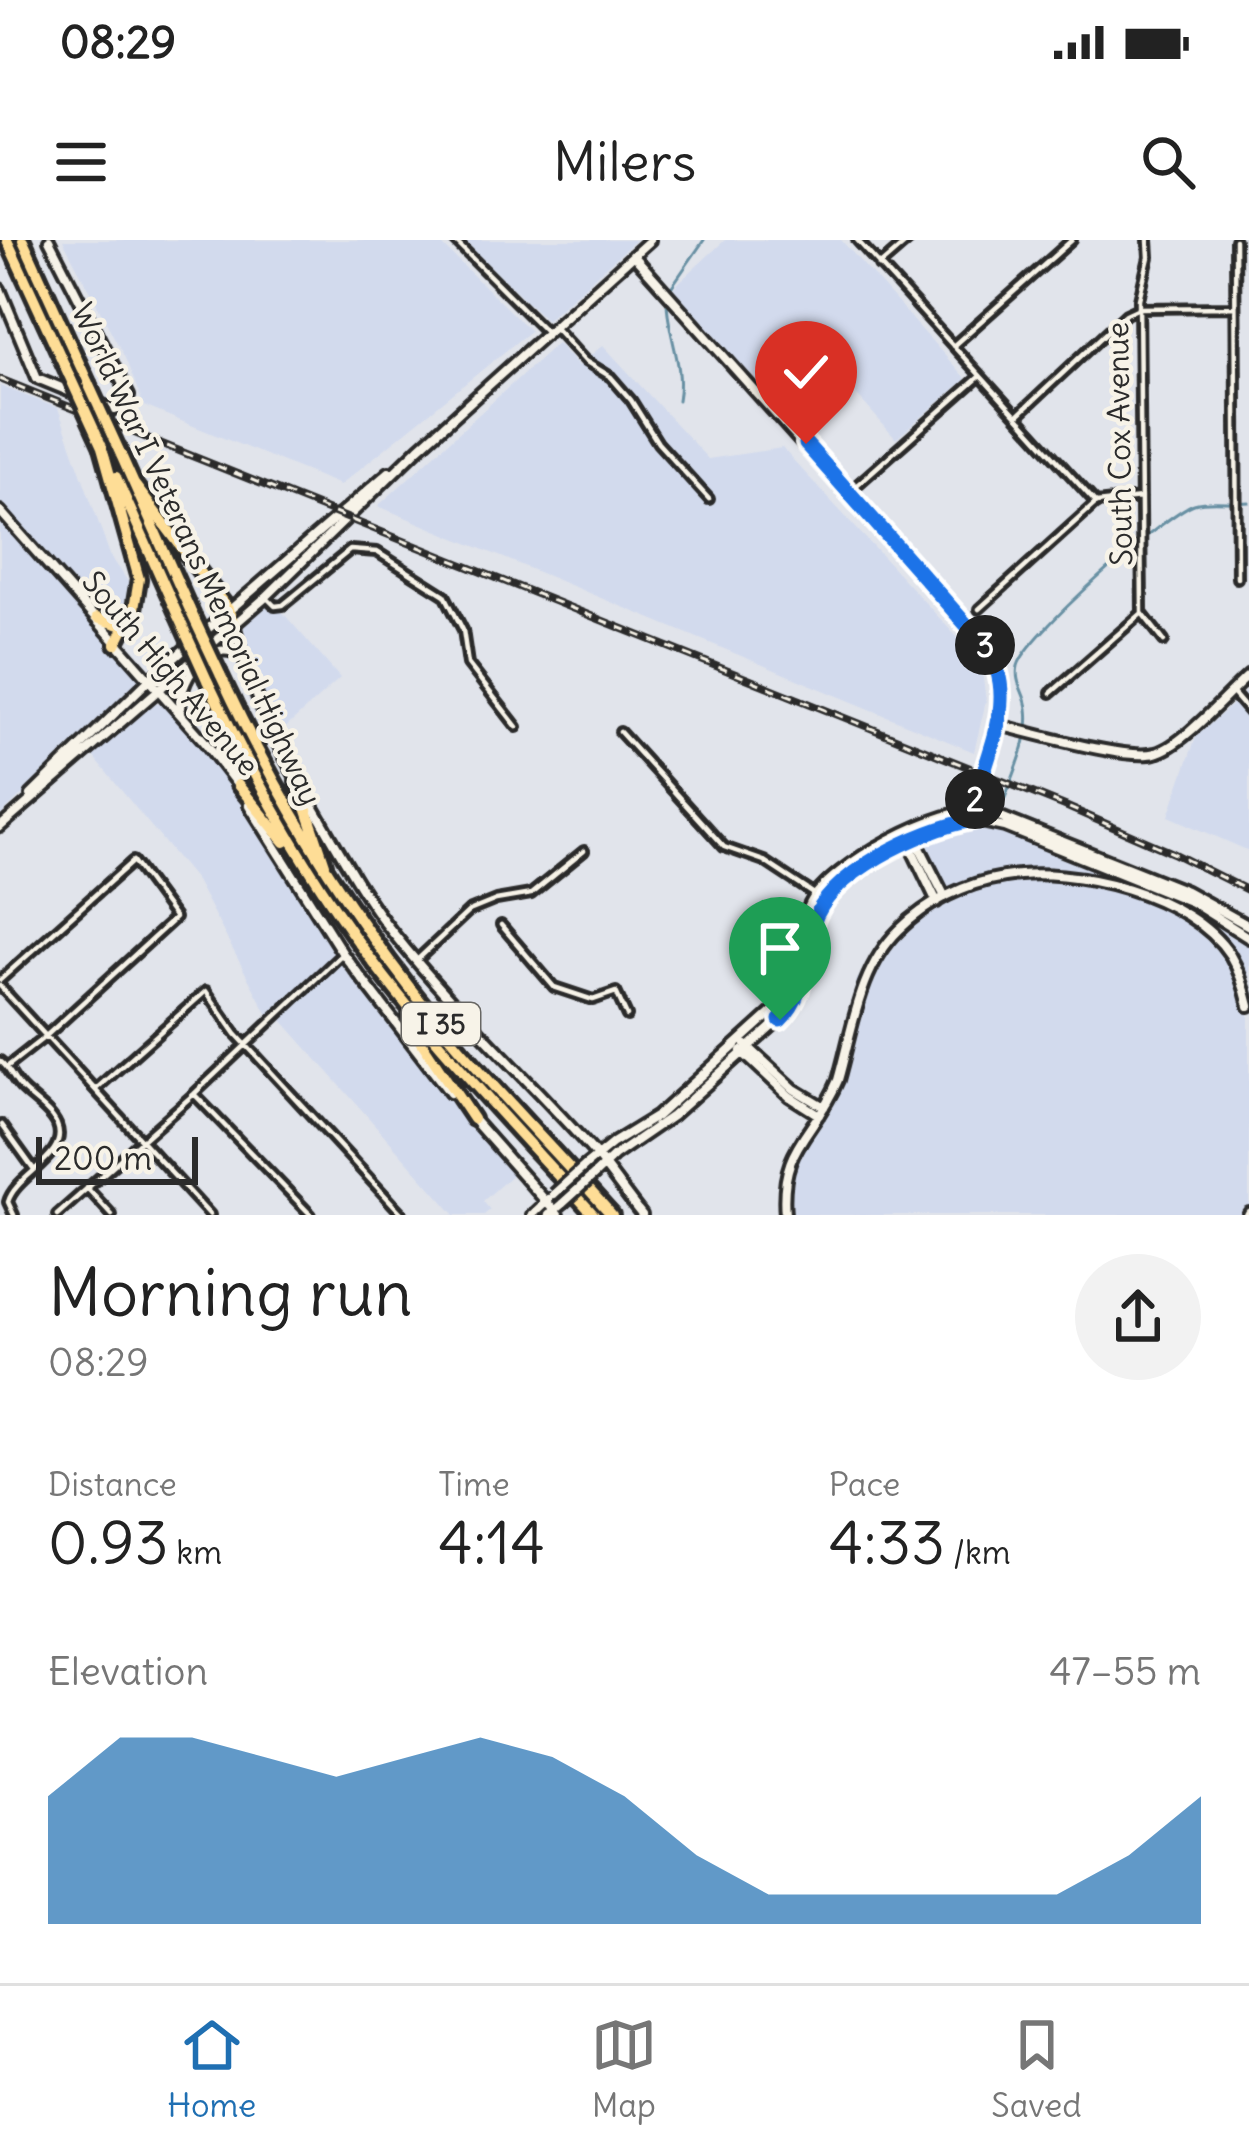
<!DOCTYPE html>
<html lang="en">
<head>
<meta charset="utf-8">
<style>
  body { margin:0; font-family:Delius,sans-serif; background:#f2f2f2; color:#222; height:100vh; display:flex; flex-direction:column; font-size:45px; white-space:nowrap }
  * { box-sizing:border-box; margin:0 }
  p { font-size:39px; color:#767676 }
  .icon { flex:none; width:66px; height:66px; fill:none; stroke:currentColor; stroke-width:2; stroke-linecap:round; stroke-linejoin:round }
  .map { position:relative; height:975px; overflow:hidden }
  .details { display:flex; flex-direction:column; background:#fff; flex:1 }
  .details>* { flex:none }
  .scale { position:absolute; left:36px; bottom:30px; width:162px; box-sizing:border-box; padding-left:12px; border:6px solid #2b2b2b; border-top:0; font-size:33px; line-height:42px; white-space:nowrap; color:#2b2b2b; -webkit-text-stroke:9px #f7f3e8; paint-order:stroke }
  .pin { position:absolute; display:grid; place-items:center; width:102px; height:102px; color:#fff; margin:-123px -51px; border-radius:50% 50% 50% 0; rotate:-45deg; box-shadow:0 0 12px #0007 }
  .pin .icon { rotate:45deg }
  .km { position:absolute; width:60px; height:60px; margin:-30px; border-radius:50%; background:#222; color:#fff; font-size:33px; line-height:60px; text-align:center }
  .round { display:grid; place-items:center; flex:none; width:126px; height:126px; border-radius:63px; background:#f2f2f2 }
  .overview { display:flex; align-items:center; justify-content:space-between; height:204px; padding:0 48px }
  h1 { font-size:66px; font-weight:600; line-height:90px }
  .metrics { display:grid; grid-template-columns:repeat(3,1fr); gap:18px; height:204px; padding:12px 48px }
  .metrics div { display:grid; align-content:center }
  .metrics b { font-size:60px; font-weight:600 }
  .metrics small { font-size:33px; font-weight:400 }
  .metrics p { font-size:33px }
  .chart { height:336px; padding:24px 48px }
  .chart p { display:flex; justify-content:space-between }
  .chart svg { width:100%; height:216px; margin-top:12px; fill:#1f6fb2; opacity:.7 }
  .status { display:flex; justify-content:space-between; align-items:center; height:84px; padding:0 60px; background:#fff; direction:ltr }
  .status svg { height:33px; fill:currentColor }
  header { display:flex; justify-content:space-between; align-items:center; height:156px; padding:0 48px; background:#fff; font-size:54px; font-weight:600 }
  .tabs { display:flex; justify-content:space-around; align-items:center; height:168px; border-top:3px solid #e0e0e0; background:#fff; font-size:33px; color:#767676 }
  .tabs a { display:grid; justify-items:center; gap:6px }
  .tabs .current { color:#1f6fb2 }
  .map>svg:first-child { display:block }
</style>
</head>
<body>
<div class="status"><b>08:29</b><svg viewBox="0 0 49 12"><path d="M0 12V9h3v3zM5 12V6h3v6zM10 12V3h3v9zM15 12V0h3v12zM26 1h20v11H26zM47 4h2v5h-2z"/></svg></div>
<header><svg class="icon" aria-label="menu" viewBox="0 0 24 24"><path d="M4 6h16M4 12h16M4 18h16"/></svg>Milers<svg class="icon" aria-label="search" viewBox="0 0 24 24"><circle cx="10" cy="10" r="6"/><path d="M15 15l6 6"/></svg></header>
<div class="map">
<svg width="1249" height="975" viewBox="0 0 1249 975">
  <rect width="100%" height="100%" fill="#e1e4eb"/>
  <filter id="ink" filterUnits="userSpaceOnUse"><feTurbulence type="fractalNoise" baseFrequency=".00833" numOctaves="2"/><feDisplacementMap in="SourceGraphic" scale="24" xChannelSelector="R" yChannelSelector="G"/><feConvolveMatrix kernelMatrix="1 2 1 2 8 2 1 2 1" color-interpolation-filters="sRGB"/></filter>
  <g filter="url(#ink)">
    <path fill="#d2daed" d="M63,0h374l93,91 -190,154 -196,-79 -19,-48z
      M463,0h173l-90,80z
      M725,0h116l125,139 -70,60 -85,-95 -49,43 -89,-99z
      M557,103l21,23 25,-21 105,114 74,-11 199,215 5,38 -12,51 -596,-246z
      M0,146l58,22 52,147 23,34 -4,15 -13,14 -22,-13 -94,-102z
      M0,281l143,158 -143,137z
      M270,358l70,80 -60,55 -24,-53 -13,-55z
      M1249,449v162l-80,-35 27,-79z
      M154,463h9l64,77 109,175 -68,60 -72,-134 -103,-125z
      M968,583l37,7 187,76 57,35v274h-468v-51l51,-83 25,-102 36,-49 36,-34 -22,-44 34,-20z
      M342,722l172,211 -31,28 7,9 -6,5h-29l-173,-195z"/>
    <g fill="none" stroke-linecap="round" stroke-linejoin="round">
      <path stroke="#6890a3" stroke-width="3" d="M670,49l34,-49
        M667,57c-1,37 18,66 11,103
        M1005,558c10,-27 26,-60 22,-89 -1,-16 -13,-25 -9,-43 7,-29 146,-151 176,-162 16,-5 38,0 55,-2"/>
      <defs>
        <path id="street" d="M454,0l93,93
          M857,0l239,263
          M1148,0l1,17 -10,42 3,314 22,28
          M1235,0l2,338
          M879,26l30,-26
          M554,87l31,34 26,16 20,23 27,43 51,56
          M953,106l119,-106
          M1017,176l109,-102 13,-6 95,-1
          M849,252l130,-115
          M266,357l9,9 8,-1 67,-55 27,2 68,43 18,35 5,34 49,63
          M979,369l117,-106 45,-5
          M1231,451l18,21
          M1051,453l90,-79
          M620,492l104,115 40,14 50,33
          M501,685l53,62 39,13 23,-8 11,24
          M416,721l53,-50 27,-11 35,-6 53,-43
          M0,740l133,-119 42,57 -129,118 -38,30
          M0,746l210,229
          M0,821c10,7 13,20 23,29 10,10 29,22 34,35 13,31 -42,50 -49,77l6,13
          M96,849l110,-98 30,43 167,181
          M194,854l117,121
          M2,885l31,43
          M87,948l25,27
          M57,975l137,-121 147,-139"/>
        <path id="secondary" d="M633,15l361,403c25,52 -15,110 -22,162
          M0,49l37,89 78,32 12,-4 2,-10 -80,-156
          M0,271l204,230 35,46
          M234,384c15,61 38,115 71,169 29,47 53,96 88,140 61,77 133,143 198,216 18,21 34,45 51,66
          M181,473c-6,-30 28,-79 60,-57
          M998,485c33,7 128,36 157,28 27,-6 72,-59 94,-78
          M31,555l118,-115 240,-208
          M249,565l94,149 107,139
          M0,587l266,-230 153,-149 231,-208
          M915,598l30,59
          M908,602l29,60
          M746,805l48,44 30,18
          M741,811l48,45 30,19
          M472,878l86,97
          M586,925l27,-22 44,-27 125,-113c19,-29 12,-68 28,-99 19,-39 135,-101 176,-93l200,80 63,35
          M595,934l19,-18 58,-40 116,-104 14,-26 12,-65 18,-32 30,-23 85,-40 25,-6 33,7 187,75 57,36
          M532,975l17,-16
          M549,975l14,-12
          M785,975c-6,-70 29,-78 53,-135 15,-52 21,-111 61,-150 28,-28 67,-47 105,-53 68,-12 186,17 226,78 9,15 15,34 19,51
          M1248,975l1,-2"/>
        <path id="highway" d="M7,0l62,135
          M23,0l65,143
          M102,207l37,132 -5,30 -18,35
          M121,215l69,155
          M116,237l62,139
          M134,244l94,125 6,15
          M97,378l23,7 7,-4
          M220,434c52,112 114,216 190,314 62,79 135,152 202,227
          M207,440c46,97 98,191 163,278 68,91 148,173 224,257
          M297,541l28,83
          M238,545l47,57
          M410,775l6,19 57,85"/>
      </defs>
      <use href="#street" stroke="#2b2b2b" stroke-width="14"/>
      <use href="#secondary" stroke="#2b2b2b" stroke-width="16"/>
      <use href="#highway" stroke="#2b2b2b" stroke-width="20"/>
      <use href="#street" stroke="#f7f3e8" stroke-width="4.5"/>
      <use href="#secondary" stroke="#f7f3e8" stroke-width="8"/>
      <use href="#highway" stroke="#fedd96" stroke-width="10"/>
      <defs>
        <path id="rail" d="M0,139l1065,427 108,47 76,38"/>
      </defs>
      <use href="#rail" stroke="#2b2b2b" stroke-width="8"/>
      <use href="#rail" stroke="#f7f3e8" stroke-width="3" stroke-dasharray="9" stroke-linecap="butt"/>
      <defs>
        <path id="secondary-bridge" d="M554,954l32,-29
          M563,963l32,-29"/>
        <path id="highway-bridge" d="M69,135l33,72
          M88,143l33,72
          M190,370l30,64
          M178,376l29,64"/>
      </defs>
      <use href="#secondary-bridge" stroke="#2b2b2b" stroke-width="16" stroke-linecap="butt"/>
      <use href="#highway-bridge" stroke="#2b2b2b" stroke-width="20" stroke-linecap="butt"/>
      <use href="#secondary-bridge" stroke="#f7f3e8" stroke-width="8"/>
      <use href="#highway-bridge" stroke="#fedd96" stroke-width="10"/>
    </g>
  </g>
  <g fill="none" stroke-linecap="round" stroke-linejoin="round" filter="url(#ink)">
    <defs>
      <path id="route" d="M780,780c28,-27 22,-61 33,-96 16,-52 108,-94 159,-104 7,-58 52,-118 14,-173l-180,-203"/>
    </defs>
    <use href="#route" stroke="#fff" stroke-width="24"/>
    <use href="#route" stroke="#1a73e8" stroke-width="15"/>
  </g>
  <g text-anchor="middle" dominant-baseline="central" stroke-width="9" stroke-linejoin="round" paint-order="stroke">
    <rect fill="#f7f3e8" stroke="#686764" stroke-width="3" x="402" y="763" width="78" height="42" rx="9"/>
    <g font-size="27" font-weight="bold" fill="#2b2b2b">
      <text x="441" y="784">I 35</text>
    </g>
    <g font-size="30" fill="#2b2b2b" stroke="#f7f3e8">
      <text transform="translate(1119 204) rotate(-91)">South Cox Avenue</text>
      <text transform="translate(197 314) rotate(65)">World War I Veterans Memorial Highway</text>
      <text transform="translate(171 433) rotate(50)">South High Avenue</text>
    </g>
  </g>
</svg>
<div class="scale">200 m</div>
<div class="pin" style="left:780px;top:780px;background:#1e9e55"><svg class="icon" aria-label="arrive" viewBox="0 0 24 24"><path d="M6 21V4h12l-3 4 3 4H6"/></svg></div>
<div class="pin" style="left:806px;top:204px;background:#d93025"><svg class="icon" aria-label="check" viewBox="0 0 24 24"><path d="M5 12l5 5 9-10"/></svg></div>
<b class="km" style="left:975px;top:559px">2</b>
<b class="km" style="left:985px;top:405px">3</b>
</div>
<section class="details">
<div class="overview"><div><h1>Morning run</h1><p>08:29</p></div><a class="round"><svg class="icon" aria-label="share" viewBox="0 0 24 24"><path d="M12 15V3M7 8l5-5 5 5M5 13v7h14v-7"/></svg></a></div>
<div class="metrics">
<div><p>Distance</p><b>0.93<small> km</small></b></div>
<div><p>Time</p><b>4:14</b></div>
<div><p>Pace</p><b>4:33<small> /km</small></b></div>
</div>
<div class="chart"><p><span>Elevation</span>47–55 m</p>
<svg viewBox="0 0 160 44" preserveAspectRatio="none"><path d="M0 44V18L10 6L20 6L30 10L40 14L50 10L60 6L70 10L80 18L90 30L100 38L110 38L120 38L130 38L140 38L150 30L160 18V44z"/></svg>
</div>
</section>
<nav class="tabs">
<a class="current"><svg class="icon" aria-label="home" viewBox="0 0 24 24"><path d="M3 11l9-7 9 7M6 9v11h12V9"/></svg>Home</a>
<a><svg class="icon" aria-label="map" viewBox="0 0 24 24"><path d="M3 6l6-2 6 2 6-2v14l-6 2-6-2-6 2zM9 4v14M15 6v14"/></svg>Map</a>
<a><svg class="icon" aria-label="saved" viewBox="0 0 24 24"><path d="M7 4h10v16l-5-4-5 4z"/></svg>Saved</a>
</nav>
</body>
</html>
